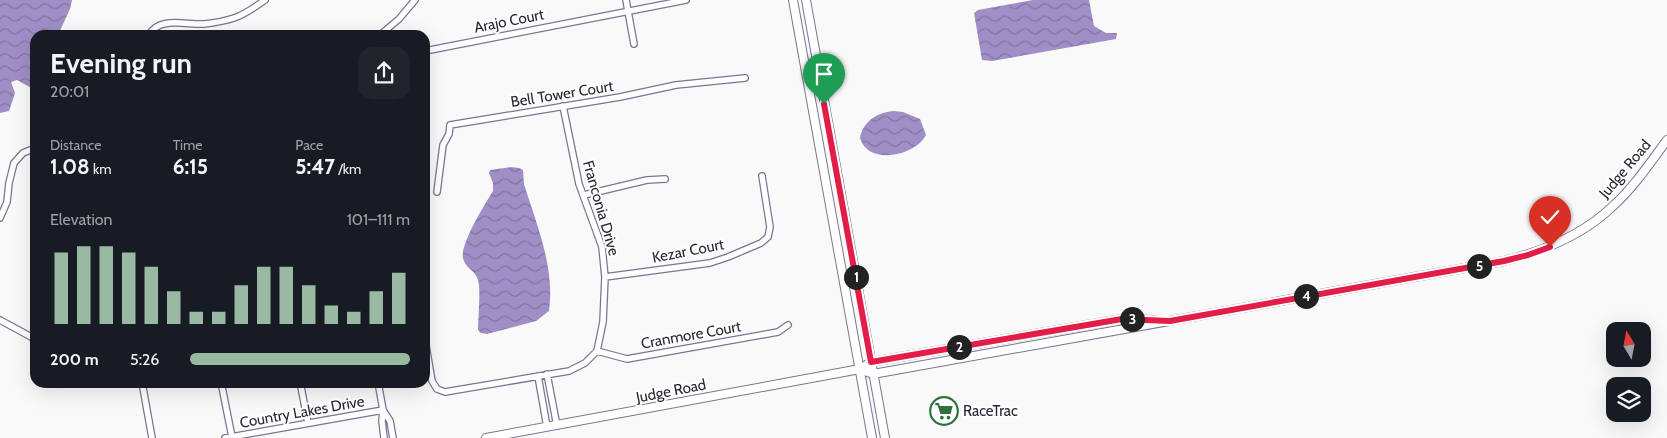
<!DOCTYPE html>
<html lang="en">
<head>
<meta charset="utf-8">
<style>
  body { margin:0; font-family:Cabin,sans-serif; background:#20242c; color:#f1f3f6; height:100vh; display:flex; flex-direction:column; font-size:19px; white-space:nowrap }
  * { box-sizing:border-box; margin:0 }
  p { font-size:16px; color:#9ea1a6 }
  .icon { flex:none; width:28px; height:28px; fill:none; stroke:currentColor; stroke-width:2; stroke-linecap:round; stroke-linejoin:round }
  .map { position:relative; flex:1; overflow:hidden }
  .details { position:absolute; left:30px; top:30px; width:400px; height:358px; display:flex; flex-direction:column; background:#171b24; border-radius:15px; box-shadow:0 5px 20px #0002 }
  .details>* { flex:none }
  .needle { width:32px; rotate:350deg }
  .buttons { position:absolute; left:1606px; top:322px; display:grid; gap:10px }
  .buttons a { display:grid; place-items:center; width:45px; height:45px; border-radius:10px; background:#171b24; box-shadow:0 5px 20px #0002; font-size:25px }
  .pin { position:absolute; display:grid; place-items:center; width:42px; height:42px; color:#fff; margin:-51px -21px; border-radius:50% 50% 50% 0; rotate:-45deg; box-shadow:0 0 5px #0007 }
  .pin .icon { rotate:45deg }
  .km { position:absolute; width:25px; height:25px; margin:-12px; border-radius:50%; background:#222; color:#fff; font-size:14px; line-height:25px; text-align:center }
  .round { display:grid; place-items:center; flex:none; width:52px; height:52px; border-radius:15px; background:#20242c }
  .summary { display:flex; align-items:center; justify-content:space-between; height:85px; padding:0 20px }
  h1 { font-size:28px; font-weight:700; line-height:38px }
  .metrics { display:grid; grid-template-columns:repeat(3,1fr); gap:8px; height:85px; padding:5px 20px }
  .metrics div { display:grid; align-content:center }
  .metrics b { font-size:21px; font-weight:700 }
  .metrics small { font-size:14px; font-weight:400 }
  .metrics p { font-size:14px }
  .chart { height:140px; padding:10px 20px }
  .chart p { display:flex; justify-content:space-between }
  .chart svg { width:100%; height:90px; margin-top:5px; stroke:#99b9a3; stroke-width:6 }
  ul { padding:0 20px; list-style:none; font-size:16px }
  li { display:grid; grid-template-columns:80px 60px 1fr; align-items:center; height:38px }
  li i { height:12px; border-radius:6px; background:#99b9a3 }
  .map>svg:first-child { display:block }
</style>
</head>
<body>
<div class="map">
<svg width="1667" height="438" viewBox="0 0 1667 438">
  <defs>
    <pattern id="water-waves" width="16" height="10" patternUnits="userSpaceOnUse" patternTransform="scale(1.25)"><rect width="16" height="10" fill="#a08fc7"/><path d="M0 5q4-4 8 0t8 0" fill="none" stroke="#8275a2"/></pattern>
  </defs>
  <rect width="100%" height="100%" fill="#f9f9f9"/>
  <path fill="url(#water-waves)" d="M0,0h72l-2,9 -12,26h-23v55l-18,-10 -6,2 4,11 -6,18 -9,2z
    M1033,0h56l5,26 12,7h11l-1,6 -124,22 -10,-1 -8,-47 4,-3z
    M894,111l9,1 17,7 6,16c-11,21 -58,31 -66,3 3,-17 18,-26 34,-27z
    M511,167l8,1 4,2 1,14c13,42 31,83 25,127l-13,10 -49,13 -6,-1 -3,-3c0,-11 3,-41 0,-50 -3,-10 -13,-12 -15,-22 -3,-14 22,-54 30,-67v-8l-4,-10 1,-3z"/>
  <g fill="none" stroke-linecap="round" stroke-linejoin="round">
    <defs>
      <path id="street" d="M626,0l8,44
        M149,35c10,-19 37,-10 55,-11 9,-1 21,-3 30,-6 12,-4 21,-11 31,-18
        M380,35l19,-16 16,-19
        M425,51l261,-51
        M437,192l6,-47 6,-11 1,-9 170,-28 56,-12 69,-7
        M584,195l63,-15 18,-1
        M0,218l7,-16 2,-19 5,-20 9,-10 12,-5
        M605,277l105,-14 18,-6 33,-14 7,-6 2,-10 -8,-51
        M0,320l35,19
        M425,340l7,41 5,8 8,3 124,-21 16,-8 12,-12 6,-29 2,-45 -3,-30 -23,-63 -16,-78
        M597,351l30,8 151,-27 10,-7
        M547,374l10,52
        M538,376l9,51
        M142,382l10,56
        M221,382l11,55
        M300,382l8,41
        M378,382l5,28 -1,11 2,17
        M383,410l7,11 3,17
        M225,438l158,-28"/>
      <path id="secondary" d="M793,0l79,438
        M806,0l79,438
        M860,369l13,5 631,-113c40,-10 79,-26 109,-55 21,-19 37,-43 54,-66
        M486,438l374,-69 11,-7 251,-43 33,1"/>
    </defs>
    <use href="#street" stroke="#7d7393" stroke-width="8"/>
    <use href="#secondary" stroke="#7d7393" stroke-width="10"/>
    <use href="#street" stroke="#fff" stroke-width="5.5"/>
    <use href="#secondary" stroke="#fff" stroke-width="8"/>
  </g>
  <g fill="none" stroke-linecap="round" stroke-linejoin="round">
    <defs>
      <path id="route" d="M824,104l47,258 251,-43 48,2 334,-60 24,-6 22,-8"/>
    </defs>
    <use href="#route" stroke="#fff" stroke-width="10"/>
    <use href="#route" stroke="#e11d48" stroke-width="6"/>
  </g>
  <defs>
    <symbol id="supermarket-ring" viewBox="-11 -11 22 22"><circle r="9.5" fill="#fff" stroke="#2d723d" stroke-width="1.5"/><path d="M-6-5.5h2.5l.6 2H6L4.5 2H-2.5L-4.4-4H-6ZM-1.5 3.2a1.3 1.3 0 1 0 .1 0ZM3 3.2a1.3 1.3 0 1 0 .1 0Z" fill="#2d723d"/></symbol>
  </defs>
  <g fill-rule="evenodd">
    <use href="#supermarket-ring" x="928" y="395" width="32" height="32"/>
  </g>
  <g text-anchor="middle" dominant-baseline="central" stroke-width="4" stroke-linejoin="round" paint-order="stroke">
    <g font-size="15" fill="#292532" stroke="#fff">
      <text transform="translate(509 21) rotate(-11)">Arajo Court</text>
      <text transform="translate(562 94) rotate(-9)">Bell Tower Court</text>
      <text transform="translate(1625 169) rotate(-50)">Judge Road</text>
      <text transform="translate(601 208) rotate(74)">Franconia Drive</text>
      <text transform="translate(688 251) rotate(-11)">Kezar Court</text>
      <text transform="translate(691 335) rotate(-10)">Cranmore Court</text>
      <text transform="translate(671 391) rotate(-11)">Judge Road</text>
      <text transform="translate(302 412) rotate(-10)">Country Lakes Drive</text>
    </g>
    <g font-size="15" fill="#292532" stroke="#fff" text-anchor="start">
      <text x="963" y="411">RaceTrac</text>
    </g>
  </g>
</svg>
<div class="buttons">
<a><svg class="needle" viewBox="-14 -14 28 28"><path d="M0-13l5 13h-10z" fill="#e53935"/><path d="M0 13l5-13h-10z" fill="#9ea1a6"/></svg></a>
<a><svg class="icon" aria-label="layers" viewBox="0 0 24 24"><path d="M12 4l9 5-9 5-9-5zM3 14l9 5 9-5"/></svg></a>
</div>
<div class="pin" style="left:824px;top:104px;background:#1e9e55"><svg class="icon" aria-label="arrive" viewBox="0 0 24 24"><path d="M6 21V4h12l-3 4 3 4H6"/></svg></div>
<div class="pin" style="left:1550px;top:247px;background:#d93025"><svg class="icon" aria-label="check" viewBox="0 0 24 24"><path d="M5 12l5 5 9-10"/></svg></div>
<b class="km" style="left:856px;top:277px">1</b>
<b class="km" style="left:959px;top:347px">2</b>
<b class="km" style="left:1132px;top:319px">3</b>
<b class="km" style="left:1306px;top:296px">4</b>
<b class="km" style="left:1479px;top:266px">5</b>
<section class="details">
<div class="summary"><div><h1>Evening run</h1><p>20:01</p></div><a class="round"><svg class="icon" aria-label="share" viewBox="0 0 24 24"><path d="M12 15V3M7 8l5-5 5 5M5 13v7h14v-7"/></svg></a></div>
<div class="metrics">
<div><p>Distance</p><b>1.08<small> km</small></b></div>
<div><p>Time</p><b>6:15</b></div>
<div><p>Pace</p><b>5:47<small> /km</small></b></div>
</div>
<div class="chart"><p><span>Elevation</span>101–111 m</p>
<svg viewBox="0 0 160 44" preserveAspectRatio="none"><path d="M5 44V9M15 44V6M25 44V6M35 44V9M45 44V16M55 44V28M65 44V38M75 44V38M85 44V25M95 44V16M105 44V16M115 44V25M125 44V35M135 44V38M145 44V28M155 44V19"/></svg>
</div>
<ul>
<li><b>200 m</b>5:26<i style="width:100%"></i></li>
</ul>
</section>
</div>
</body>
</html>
